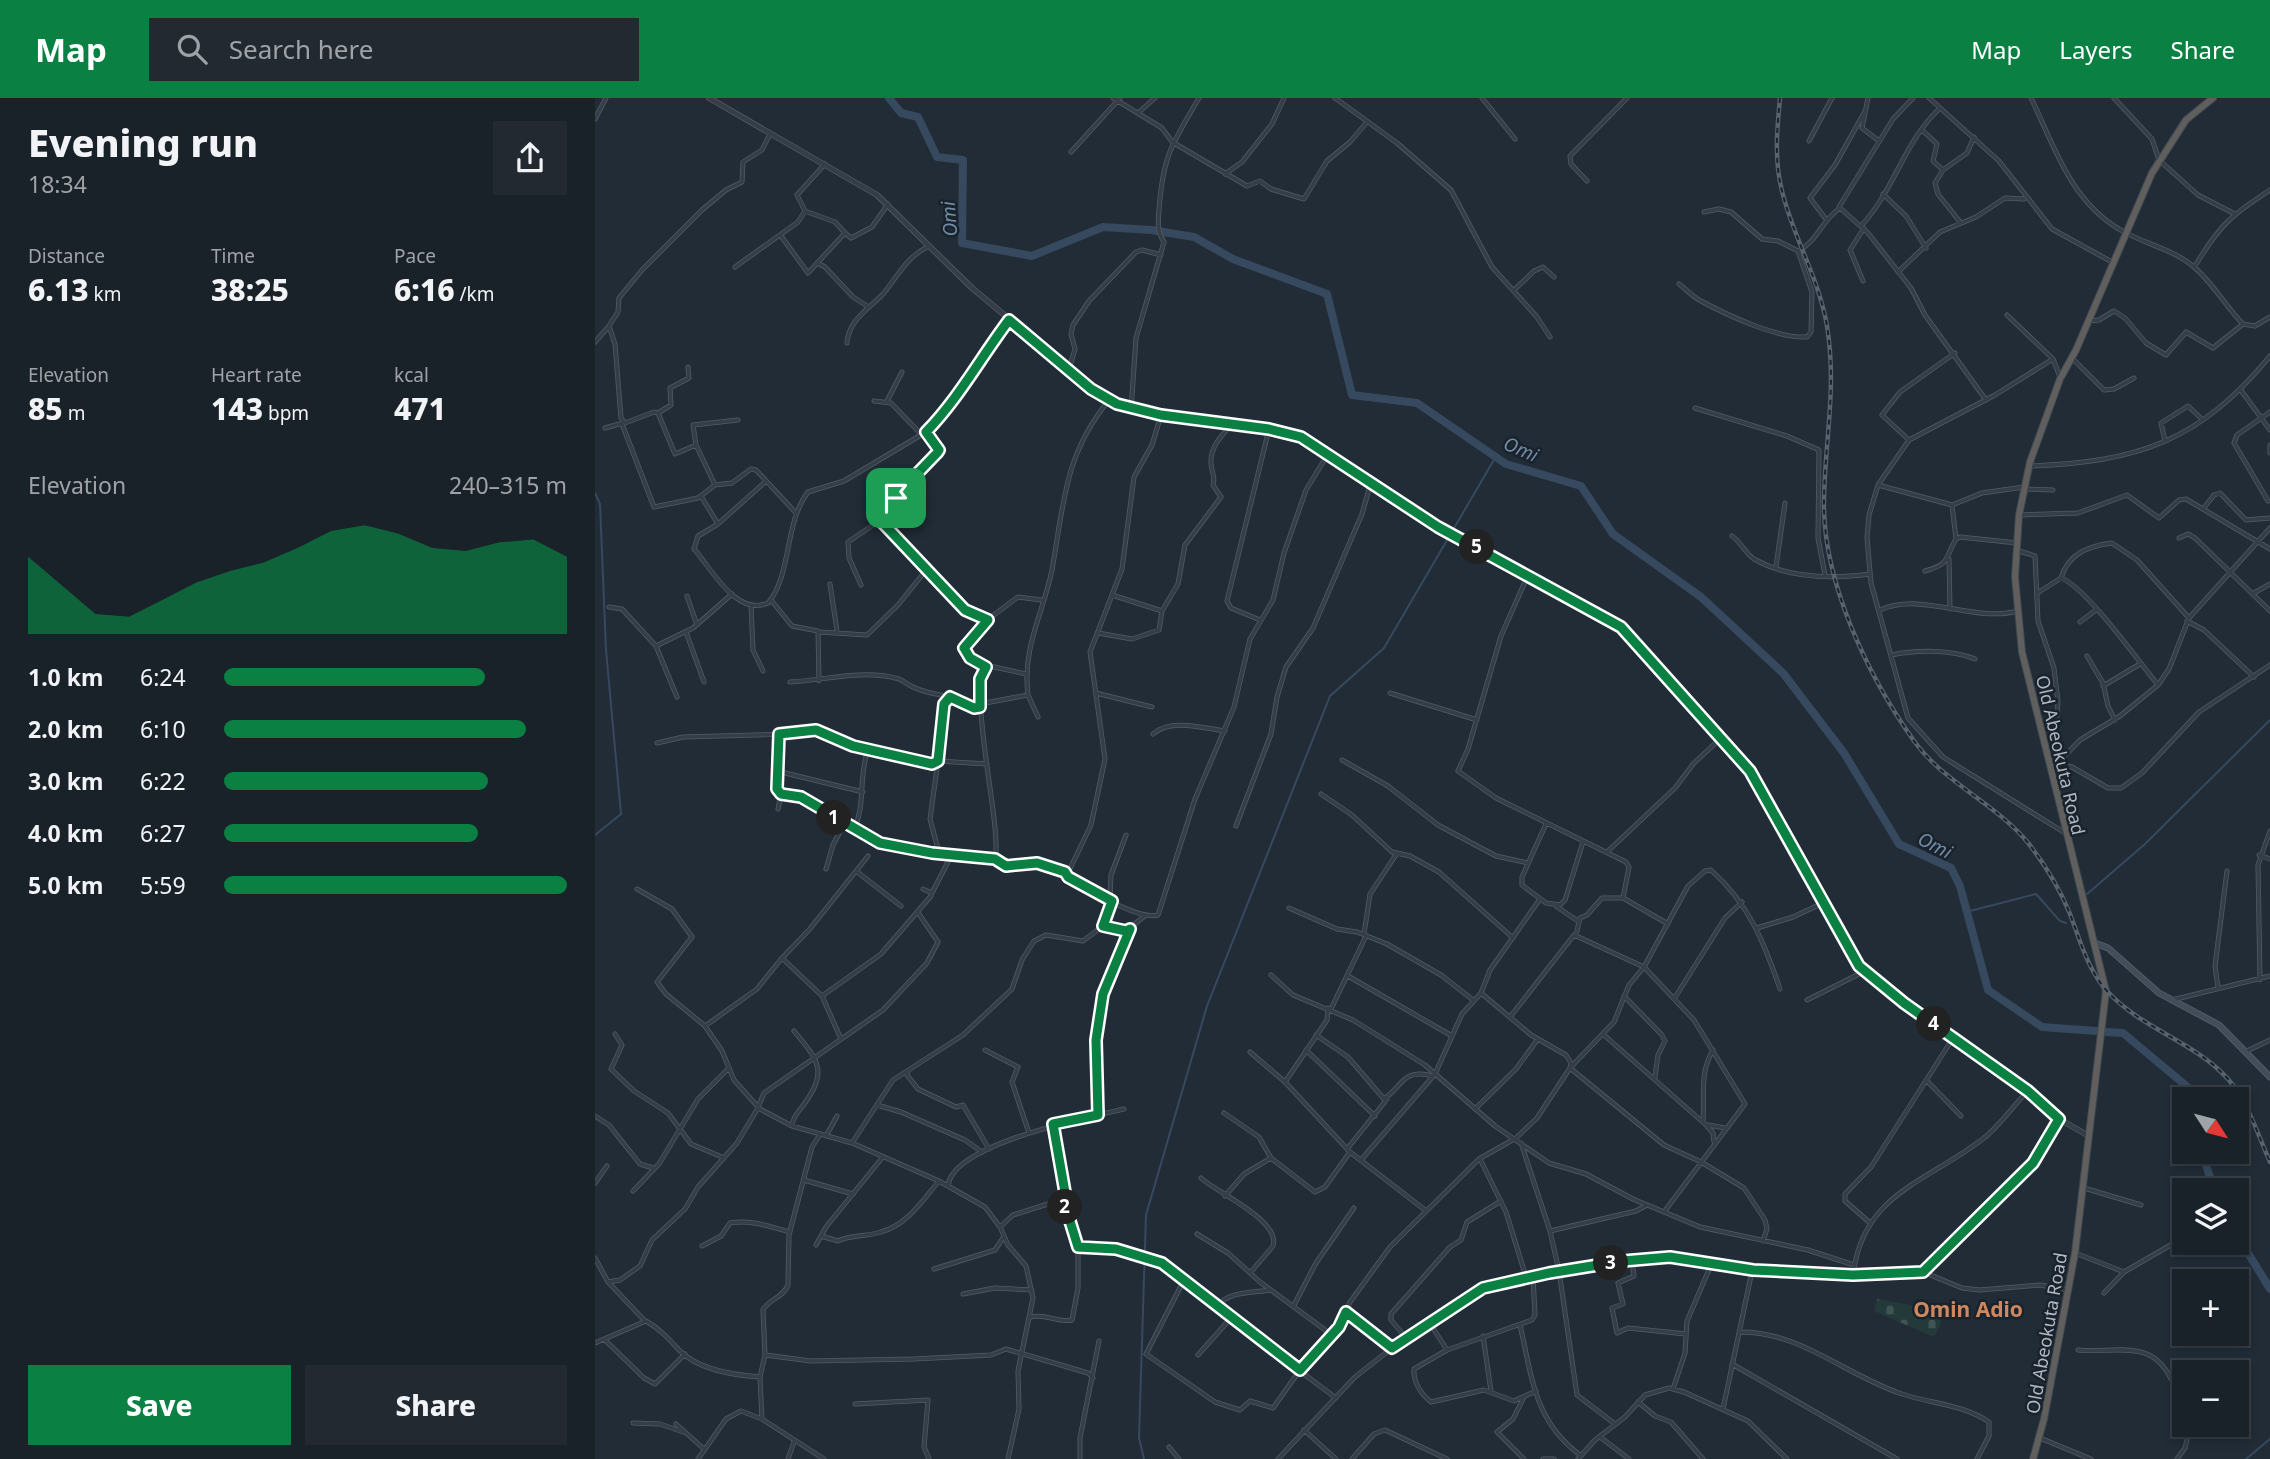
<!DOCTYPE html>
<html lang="en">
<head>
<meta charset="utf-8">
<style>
  body { margin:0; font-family:"Noto Sans",sans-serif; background:#222931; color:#f1f3f6; height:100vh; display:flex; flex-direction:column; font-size:26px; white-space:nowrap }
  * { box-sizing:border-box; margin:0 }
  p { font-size:23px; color:#9fa3a8 }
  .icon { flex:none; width:38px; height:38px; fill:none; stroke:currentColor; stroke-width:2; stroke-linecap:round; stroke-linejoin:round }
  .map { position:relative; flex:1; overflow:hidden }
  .side { display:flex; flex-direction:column; background:#192129; width:595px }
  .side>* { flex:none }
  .needle { width:46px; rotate:126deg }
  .tools { position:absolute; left:1577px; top:989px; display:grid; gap:14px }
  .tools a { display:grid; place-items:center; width:77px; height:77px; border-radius:0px; background:#192129; box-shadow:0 4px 10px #0003,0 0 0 2px #373e46; font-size:35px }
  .pin { position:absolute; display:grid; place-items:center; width:60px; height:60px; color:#fff; margin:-30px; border-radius:14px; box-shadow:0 4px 10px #0006 }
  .km { position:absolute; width:35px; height:35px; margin:-18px; border-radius:50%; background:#222; color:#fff; font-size:19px; line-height:35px; text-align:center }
  .round { display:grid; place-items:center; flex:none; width:74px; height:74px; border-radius:0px; background:#222931 }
  .overview { display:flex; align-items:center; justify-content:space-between; height:119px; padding:0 28px }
  h1 { font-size:38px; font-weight:800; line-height:52px }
  .stats { display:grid; grid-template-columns:repeat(3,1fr); gap:10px; height:119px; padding:7px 28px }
  .stats div { display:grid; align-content:center }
  .stats b { font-size:30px; font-weight:800 }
  .stats small { font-size:19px; font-weight:400 }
  .stats p { font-size:19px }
  .chart { height:196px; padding:14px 28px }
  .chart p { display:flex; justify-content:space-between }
  .chart svg { width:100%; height:126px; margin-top:7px; fill:#0b8043; opacity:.7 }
  .button { display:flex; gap:14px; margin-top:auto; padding:14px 28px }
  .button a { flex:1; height:80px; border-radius:0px; background:#0b8043; color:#fff; font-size:28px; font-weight:800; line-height:80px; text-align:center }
  .button a+a { background:#222931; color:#f1f3f6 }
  ul { padding:0 28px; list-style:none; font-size:23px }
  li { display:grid; grid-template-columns:112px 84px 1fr; align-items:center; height:52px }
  li i { height:18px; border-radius:9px; background:#0b8043 }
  header { display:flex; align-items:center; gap:42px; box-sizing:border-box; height:98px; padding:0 35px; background:#0b8043; color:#fff }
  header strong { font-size:33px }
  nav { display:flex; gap:38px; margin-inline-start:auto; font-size:24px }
  .search { width:490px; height:63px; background:#222931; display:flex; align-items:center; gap:18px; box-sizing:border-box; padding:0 24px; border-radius:0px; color:#9fa3a8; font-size:26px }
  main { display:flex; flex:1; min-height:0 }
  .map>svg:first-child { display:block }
</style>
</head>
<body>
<header>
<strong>Map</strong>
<div class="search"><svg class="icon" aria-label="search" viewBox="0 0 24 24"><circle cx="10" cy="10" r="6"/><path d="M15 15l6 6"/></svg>Search here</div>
<nav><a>Map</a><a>Layers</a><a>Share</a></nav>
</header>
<main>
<section class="side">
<div class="overview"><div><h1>Evening run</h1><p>18:34</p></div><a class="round"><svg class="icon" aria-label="share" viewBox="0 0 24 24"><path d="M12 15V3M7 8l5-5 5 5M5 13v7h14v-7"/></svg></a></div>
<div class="stats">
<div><p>Distance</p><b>6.13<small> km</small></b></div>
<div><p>Time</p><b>38:25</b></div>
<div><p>Pace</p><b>6:16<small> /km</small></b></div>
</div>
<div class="stats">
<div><p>Elevation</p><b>85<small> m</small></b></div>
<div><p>Heart rate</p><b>143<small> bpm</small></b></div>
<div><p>kcal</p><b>471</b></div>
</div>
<div class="chart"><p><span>Elevation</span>240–315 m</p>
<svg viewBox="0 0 160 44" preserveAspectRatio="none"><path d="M0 44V17L10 27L20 37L30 38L40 32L50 26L60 22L70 19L80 14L90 8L100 6L110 9L120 14L130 15L140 12L150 11L160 17V44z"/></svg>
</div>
<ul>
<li><b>1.0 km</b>6:24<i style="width:76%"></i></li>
<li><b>2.0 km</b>6:10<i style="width:88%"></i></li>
<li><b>3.0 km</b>6:22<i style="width:77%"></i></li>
<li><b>4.0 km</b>6:27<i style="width:74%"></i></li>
<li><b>5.0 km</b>5:59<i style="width:100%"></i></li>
</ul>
<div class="button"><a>Save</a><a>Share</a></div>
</section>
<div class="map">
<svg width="1675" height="1361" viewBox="0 0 1675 1361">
  <defs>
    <pattern id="cemetery-stones" width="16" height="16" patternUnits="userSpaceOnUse" patternTransform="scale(1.75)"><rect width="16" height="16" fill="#243939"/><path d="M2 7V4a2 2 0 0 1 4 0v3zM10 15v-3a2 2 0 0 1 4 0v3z" fill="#415454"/></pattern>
  </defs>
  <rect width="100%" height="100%" fill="#212c37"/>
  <path fill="url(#cemetery-stones)" d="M1282,1201l34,6 31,16 -8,16 -60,-26z"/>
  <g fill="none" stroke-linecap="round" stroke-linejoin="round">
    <path stroke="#36495e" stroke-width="2" d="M0,395l5,11 6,146 15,164 -26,21
      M1492,796l58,-50 125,-124
      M1371,814l70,-18 24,27 6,2
      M549,1361l-5,-21 7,-223 61,-209 123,-310 54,-48 111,-190
      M1651,1361l24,-20"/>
    <path stroke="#36495e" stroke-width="8" d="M294,0l12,15 17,4 19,40 26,3 -1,83 70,13 71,-29 48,3 43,7 39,22 94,35 25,101 65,8 89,61 75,22 32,48 88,63 82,76 61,80 55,91 52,24 9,18 28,104 54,37 54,4
      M1511,934l17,1 67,56 2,10
      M1607,1054l12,38
      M1642,1137l33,54"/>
    <defs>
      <path id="minor" d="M518,0l49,30 11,15
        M740,0l62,45 54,47 41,77 45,50 13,20
        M887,0l33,41
        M1273,0l-6,30 17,13
        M1318,0l-20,21 -54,88 29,26 43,55 14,27 61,85
        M1334,0l70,63 53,68 60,33
        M1436,0c23,47 39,102 88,131 24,15 53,19 75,38 19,16 32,40 49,57l12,2 15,-9
        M1519,0l38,41 7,21 39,35 35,18
        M543,15l17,-15
        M0,21l11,-21
        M1327,32l15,14 -4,17 10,9 -8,13 3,11 22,28
        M1214,43l23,-43
        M579,45l73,43 13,-5 11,8 33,10 23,-38 23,-19 17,-20
        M476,54l49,-54
        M1348,72l24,-17 7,-16
        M630,76l17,-12 30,-38 12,-26
        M992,83l-16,-17 -1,-8 57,-58
        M1288,96l23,22 20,32
        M210,113l30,11 10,11
        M1109,114l15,-3 12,3 31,27 16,2 20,10c19,-9 23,-30 42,-43
        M1230,120l-15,-20 25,-33 29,-52
        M1266,128c33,-35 43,-84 78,-117
        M186,138l27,37 37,-40 6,5 21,-11 16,-23
        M224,166l6,3 28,30 14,9
        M1600,168c24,-40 36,-51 75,-76
        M140,169l63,-45 7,-11 -8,-16 28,-31
        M1303,174l42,-40 36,-15 29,-19 19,1
        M1268,183l-13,-31 14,-22
        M1084,186c8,6 14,13 22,17 26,14 77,38 106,36l4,-5 1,-40 -14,-41
        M919,192l20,-19 9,-4 11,10
        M1412,217l46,44
        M1494,223l10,-1 15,-9 11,7 21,25 20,12 20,-23 27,16 30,-24
        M0,244l14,-16
        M252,245c2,-24 22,-34 36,-49 16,-19 22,-36 46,-48
        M1478,261l31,31 10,-1 20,-11
        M474,271l6,-20 -4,-15 2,-9 16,-24 47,-49 6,-2 19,5
        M1465,279l-7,-18 -58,36 -86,45 -31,45 -9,30 -2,23 4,45 37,135 35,39 122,76
        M1645,291l30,41
        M279,303l17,2 30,31
        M292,303l15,-29
        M1100,310l92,28 32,14 -1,88 7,37
        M536,312l5,-72 28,-96c-7,-10 -6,-20 -5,-32 4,-55 13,-66 40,-112
        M63,315l13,-8 -1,-17 19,-10 -1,-11
        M27,326l32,83 44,-9 17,-13 17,-2 19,-14 5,1 40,43
        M10,330l18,-5
        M331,334l10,12 1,9 -51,54 -7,12 1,6 97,93 10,2 31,-23 23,3
        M1314,342l-27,-25 18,-23 55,-39
        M1570,343l-4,-18 27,-17 14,13
        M101,347l-3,-20 45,-5
        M1675,347v8
        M1434,368c109,-4 170,-24 241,-110
        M120,387l-19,-40 -21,9 -17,-41 -4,-1 -29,11 -4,-5 -6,-74 -6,-18 9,-14 1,-14 23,-28 60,-60 24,-20 16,-8 1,-20 19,-12 8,-16
        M1283,387l74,20 30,-12 42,-6
        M1429,391l29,1
        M106,398l17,28 -20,12 -4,13c18,20 42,68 74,54 24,-28 16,-80 40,-111l36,-11 82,-49 47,-59 12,-22 24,-31
        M1673,403l-34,-58 3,-8 33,-23
        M1357,407l4,34
        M1608,411l11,-14 6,-2 26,27 24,-2
        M1424,417l59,-2 49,-18 32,23 20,-18 7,-1 84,50
        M123,426l47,-42
        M1137,438c9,6 13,17 22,23 35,20 78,20 116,15
        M1584,440l9,-4 7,4 75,73
        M1421,452l19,6 3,65 16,47 4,34 -3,38 7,20
        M1354,461l1,50
        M1181,469l9,-64
        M1330,473c26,-7 19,-12 31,-32l4,-2 57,6
        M933,477l-27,61 -33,113 -10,22 38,27 130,64 3,5 -6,31 45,26
        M1466,480c7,-24 27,-32 51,-35l25,17 52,58
        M235,486l7,47
        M266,487l-12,-27 -1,-16 31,-21
        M1444,494l22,-14c24,8 78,84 97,107
        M1659,495l16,-9
        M517,497l50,16
        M92,498l10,29
        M176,502l21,26 26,5 1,50
        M156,507l2,45 10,21
        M14,509l13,2 34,37
        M1285,512c43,-19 92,13 138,1
        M665,522l-29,-12 -4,-7 42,-172
        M1592,523l17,9 50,47
        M1485,524l16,-12
        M91,534l18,50
        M224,534l48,3 31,-30 29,-36
        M503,535l34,6 27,-9 3,-19 16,-27 7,-39 36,-48 -8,-12c3,-9 -2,-13 -2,-22 -1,-16 11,-28 21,-39
        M1296,557c25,-5 60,-6 84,4
        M1492,558l16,27 5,23 7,14
        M391,569l-16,-9 -6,-10 23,-28
        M431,576l-36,-8c-27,12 13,160 5,193l11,7 31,-3 28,9 3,5c20,11 69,44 90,38l37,-116 39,-92 16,-68 23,-39 11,-47 22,-63 22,-36
        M195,584c36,-2 73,-13 109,-3 5,2 9,6 14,8 12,6 24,7 37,10 11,3 18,11 30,10
        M1508,588l37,-22
        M501,595l56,14
        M795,595l87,27
        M433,597l10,22
        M82,599l-21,-51 37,-18 39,-34
        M385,606l48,-9c-6,-48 15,-81 24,-125 12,-67 12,-115 57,-170
        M184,636l-2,45 3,15
        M558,636c17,-16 51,-6 72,-3
        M62,645l26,-6 104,-3 22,-5 44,17 79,18 6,-3 6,-57 6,-7
        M747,662l46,26 50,39 58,31 32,7
        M1462,666l23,-24 40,-24 38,-31 11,-16 20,-51 81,-90
        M1464,666l13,3 36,21h13l21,-15 57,-61 71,-47
        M182,673l86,21
        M726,696l31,21 40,37 18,4 29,16 74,66
        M183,711l3,-15 20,3 79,46 52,10 63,6
        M951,726l-24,53v8l24,18 14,2 5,-5 18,-58
        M641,728l35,-92 6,-37 9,-30 27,-39 49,-114 9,-32
        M259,732c12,-26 4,-53 14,-80
        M1012,754l68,-64 19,-25 27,-25
        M344,755l-9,-34 8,-58 49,3
        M1664,757l11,4
        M273,758l-59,74 -27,28 40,38 59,-42 50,-58
        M231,771l7,-24 11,-21
        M261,773l45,35
        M472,777l24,-50 14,-66 -15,-107 32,-83 12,-92 18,-32 9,-30
        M42,791l35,20 20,28 -35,45 9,12 39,32 17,25 12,29 25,28
        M328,791l9,4 20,-39
        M515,800l1,-23 15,-40
        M962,809l21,14
        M694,810l48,21 20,3 30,12 54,31 32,25
        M508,828l9,-25
        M1162,830l36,-11 30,-14
        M769,836l6,-40 27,-41
        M981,837l4,-17 7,-3 15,-17h21
        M676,877l22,20 60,25 72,45 70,61 54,37 37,11 47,25 67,28 108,23 46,15
        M753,878l104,60
        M1665,882l-2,-115 12,-34
        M1623,890l-3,-22 12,-95
        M886,895l50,42 35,20 5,8 -1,5 94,77 37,17 43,26 21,32 2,9 -4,12
        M227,898l19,43
        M1029,898l38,39 3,6 -7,14 -3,22
        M1079,901l51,-81 17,-16
        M1212,902l58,-29
        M1577,902l98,-24
        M736,911l35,-73
        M915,919l64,-82 70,32 50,53 51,84 -81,108
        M110,928l52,-37 25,-31
        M20,936l7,11 -11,24 23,22 34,22 23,31 31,13
        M721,937l32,22 36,42c19,-13 18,-31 49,-23
        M1009,937l102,90 7,8 1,9
        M390,952l33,17 -6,15 17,51
        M711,952l69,66
        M1652,953l23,-11
        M655,954l35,30 65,70 75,58
        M313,973l-1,4 11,14 38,18 7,-2 26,44
        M690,984l42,-62 1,-12
        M1333,984l33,34
        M164,1007l5,-12 119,-83 44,-47 11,-21 -19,-28
        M282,1007l24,7 64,28 17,12
        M880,1011l41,-40 22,-30
        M629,1015l35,24 12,21 44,34 10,-5 25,-35
        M503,1017l-2,-75 7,-46 26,-63
        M0,1018l14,9 31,39 13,4
        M1108,1023c2,-26 -4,-47 10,-71
        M459,1027l12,73 -2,7
        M1113,1027l17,3
        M197,1028c1,-8 5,-13 10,-19 26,-35 18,-45 -8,-76
        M231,1038l11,-20
        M257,1045l41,-63 70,-45 49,-46 10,-29 12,-19 12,-6 37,6 20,-15 23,5 20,-16
        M926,1045l29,88 9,40 18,124 38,29
        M752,1051l40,-50
        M885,1061l26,53 20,65
        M766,1062l74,-86 27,-60 19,-21 9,-23 50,-71
        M606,1080c18,16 80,43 72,68l-23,27
        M209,1082l49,14
        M0,1085l12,-17
        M353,1088c4,-42 141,-69 176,-77
        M1489,1090l57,17
        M38,1093l26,-27 39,-65 31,-31
        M630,1098l19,-22 27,-16
        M1274,1124l-24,-21v-7l26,-27 82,-129
        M955,1133l86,-20 11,-6
        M602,1136l31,19 32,29 72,53
        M226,1138l17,5c15,-7 28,-4 43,-9 26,-7 41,-31 58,-51
        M221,1147l10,-18 56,-69
        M107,1148l19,-10 9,-13c21,-4 40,4 60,9
        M1480,1155l49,19
        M0,1160l13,24 12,-2 20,-14 12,-26 33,-31 13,-22 39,-44 21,-35 34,18 60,17 87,38 46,26 15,20
        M1037,1163l2,15 -16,7 5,21 -11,4 5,25 11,-5 58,6
        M339,1171l61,-19 8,-12
        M1328,1174l110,-109 26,-44
        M1258,1177c10,-82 73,-92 131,-137 16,-13 29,-32 44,-47
        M938,1179l2,38 -3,5 -85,30 -33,19c-1,13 7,25 17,33l53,-12 30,11 22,-10
        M590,1180l-39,76 69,48 25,8 10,-9 23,7 27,-38 39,-43 11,-25 40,-55 89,-88 37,-21 21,-20 33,-50 44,-46 15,-37 15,-18 44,-81 17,-15 6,-1c38,34 53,72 69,119
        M13,1184l37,39
        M1509,1195l20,-21 57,-33
        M368,1196l32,-6 37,2
        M699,1207l22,-42 38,-55
        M622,1209c10,-16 36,-14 54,-17
        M752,1214l45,36
        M435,1219c15,-4 28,6 42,3l6,-32v-41
        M836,1227l16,25
        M925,1227c12,52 14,96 60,130
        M1144,1234c61,-1 106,43 163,62 30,10 60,10 87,28v14l-12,23
        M888,1238l8,55
        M812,1241l-16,-19v-6l59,-67 11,-7 6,-18 34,-21
        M10,1242l39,38 11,6 30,-30
        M0,1245l51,-22c14,8 22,17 33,29 19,20 54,25 81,27l2,42 62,40
        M1483,1252c37,4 73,-13 93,29l13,7
        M170,1257l46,6 103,-2 77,-4 15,-6 82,24 5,5
        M603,1257l32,-36
        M1137,1266l165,95
        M165,1279l5,-22 -2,-45c6,-11 20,-12 25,-25l1,-50 23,-88 7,-11
        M1078,1291l12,-36 2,-32 24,-56
        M928,1301l-10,20 -16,13 27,27
        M1043,1304l17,14 16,6 32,37
        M260,1306l73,-4 -4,47 5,12
        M1128,1311l29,-138
        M38,1325l27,1 26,9
        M81,1326l28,25
        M709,1332l32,29
        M1005,1339l29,22
        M1445,1340l51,21
        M574,1349l10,12
        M103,1361l28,-40 15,-8 21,8
        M193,1361l6,-17
        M413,1361l11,-50 -1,-38 15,-73 -7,-32 -18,-21 -8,-18 13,-12 41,-13h6l7,8 11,37 38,2 46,14 12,7 56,49 106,79
        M485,1361v-21l19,-97
        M683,1361l77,-82 37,-29 39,-23 31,-25 21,-12 22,-7 118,-20 47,-4 83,13 100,5 70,-3 39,16 18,2 60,-5 28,5
        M757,1361l22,-25 11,-4 62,29
        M948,1361h11
        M983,1361l17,-19 30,-23 20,-22 24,-7 15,4 64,29 39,38
        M1582,1361l8,-11 6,-24"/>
      <path id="tertiary" d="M114,0l168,97 95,93 132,110 27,12 138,19 32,8 137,90 183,100 129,144 109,195 45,37 124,88 31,28 30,17"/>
      <path id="secondary" d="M1500,845l13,5 51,45 60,32 51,52"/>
      <path id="trunk" d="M1438,1361l11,-40 31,-166 31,-262 -84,-339 -7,-75 4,-62 11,-53 30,-83 16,-29 76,-177 34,-53 27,-22"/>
    </defs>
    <use href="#minor" stroke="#525c65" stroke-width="5"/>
    <use href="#tertiary" stroke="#525c65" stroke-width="6"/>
    <use href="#secondary" stroke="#525c65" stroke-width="7"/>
    <use href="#trunk" stroke="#3f4952" stroke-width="8"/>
    <use href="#minor" stroke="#353e48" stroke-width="3.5"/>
    <use href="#tertiary" stroke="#353e48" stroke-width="4.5"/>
    <use href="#secondary" stroke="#434d5a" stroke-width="5"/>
    <use href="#trunk" stroke="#605f5d" stroke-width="6"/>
    <defs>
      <path id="rail" d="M1185,0c-3,31 -6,62 2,93 11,46 37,87 45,135 10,62 -2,113 -3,173 -2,82 44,177 90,242 30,42 83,63 115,103 17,22 31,45 41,70 10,26 18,57 38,78 34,37 87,50 120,87 20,23 30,56 42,83"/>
    </defs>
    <use href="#rail" stroke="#57626f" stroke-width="4.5"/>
    <use href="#rail" stroke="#1a232c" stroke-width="2" stroke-dasharray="5" stroke-linecap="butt"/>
  </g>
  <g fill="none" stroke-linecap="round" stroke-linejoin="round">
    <defs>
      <path id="route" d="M414,222l82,69 26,15 44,11 108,14 32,8 137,90 183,100 129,144 109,195 45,37 124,88 31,28 -26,44 -110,109 -70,3 -100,-5 -83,-13 -47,4 -74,12 -66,15 -91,60 -46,-36 -7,15 -39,43 -138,-107 -46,-14 -38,-2 -13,-42 1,-7 -13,-74 45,-9 -2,-75 7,-46 27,-65 -4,2 -23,-5 9,-25 -44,-24 -3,-5 -28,-9 -31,3 -11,-7 -63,-6 -52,-10 -79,-46 -20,-3 -4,-5 2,-55 37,-4 37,16 79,18 6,-3 6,-57 6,-7 24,11 6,-1v-28l6,-12 -16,-9 -6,-10 24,-28 -23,-10 -86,-91 6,-12 52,-54 2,-3 -13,-18c33,-34 55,-75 83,-112z"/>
    </defs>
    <use href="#route" stroke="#fff" stroke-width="14"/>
    <use href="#route" stroke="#0b8043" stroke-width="9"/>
  </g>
  <g text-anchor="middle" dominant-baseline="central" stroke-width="5" stroke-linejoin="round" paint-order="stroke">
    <g font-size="18" fill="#afb9c4" stroke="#1a232c">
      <text transform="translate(1466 657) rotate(77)">Old Abeokuta Road</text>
      <text transform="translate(1451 1235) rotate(-80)">Old Abeokuta Road</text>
    </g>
    <g font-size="19" font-style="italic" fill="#718ca7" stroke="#1a232c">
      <text transform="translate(354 121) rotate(-94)">Omi</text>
      <text transform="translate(926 351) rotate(23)">Omi</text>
      <text transform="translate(1340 747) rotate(27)">Omi</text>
    </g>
    <g font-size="21" font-weight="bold" fill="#ce8860" stroke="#1a232c">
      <text x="1373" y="1211">Omin Adio</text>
    </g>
  </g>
</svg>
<div class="tools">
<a><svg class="needle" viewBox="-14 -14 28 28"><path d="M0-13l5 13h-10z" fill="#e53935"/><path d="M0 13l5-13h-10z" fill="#9fa3a8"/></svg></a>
<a><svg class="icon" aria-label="layers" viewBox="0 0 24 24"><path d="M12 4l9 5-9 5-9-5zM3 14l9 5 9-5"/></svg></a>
<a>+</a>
<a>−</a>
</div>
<div class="pin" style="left:301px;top:400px;background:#1e9e55"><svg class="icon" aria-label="arrive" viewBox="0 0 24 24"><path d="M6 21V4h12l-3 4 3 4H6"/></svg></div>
<b class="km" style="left:239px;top:720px">1</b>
<b class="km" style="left:470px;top:1109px">2</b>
<b class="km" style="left:1016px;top:1165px">3</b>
<b class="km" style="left:1339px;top:926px">4</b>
<b class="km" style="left:882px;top:449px">5</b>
</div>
</main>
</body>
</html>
